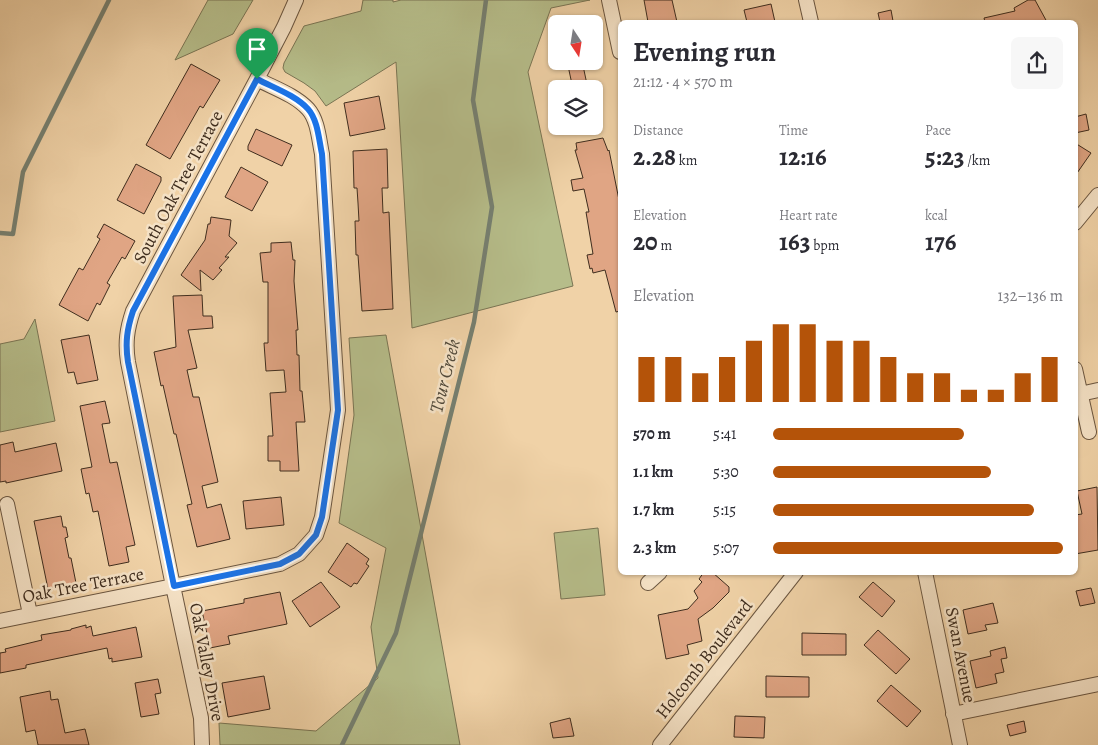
<!DOCTYPE html>
<html lang="en">
<head>
<meta charset="utf-8">
<style>
  body { margin:0; font-family:Alegreya,serif; background:#f7f7f7; color:#2b2b33; height:100vh; display:flex; flex-direction:column; font-size:19px; white-space:nowrap }
  * { box-sizing:border-box; margin:0 }
  p { font-size:16px; color:#7c7c81 }
  .icon { flex:none; width:28px; height:28px; fill:none; stroke:currentColor; stroke-width:2; stroke-linecap:round; stroke-linejoin:round }
  .map { position:relative; flex:1; overflow:hidden }
  .details { position:absolute; left:618px; top:20px; width:460px; height:555px; display:flex; flex-direction:column; background:#fff; border-radius:8px; box-shadow:0 1px 4px #0004 }
  .details>* { flex:none }
  .needle { width:32px; rotate:168deg }
  .tools { position:absolute; left:548px; top:15px; display:grid; gap:10px }
  .tools a { display:grid; place-items:center; width:55px; height:55px; border-radius:8px; background:#fff; box-shadow:0 1px 4px #0004; font-size:25px }
  .pin { position:absolute; display:grid; place-items:center; width:42px; height:42px; color:#fff; margin:-51px -21px; border-radius:50% 50% 50% 0; rotate:-45deg; box-shadow:0 0 5px #0007 }
  .pin .icon { rotate:45deg }
  .round { display:grid; place-items:center; flex:none; width:52px; height:52px; border-radius:8px; background:#f7f7f7 }
  .overview { display:flex; align-items:center; justify-content:space-between; height:85px; padding:0 15px }
  h1 { font-size:28px; font-weight:600; line-height:38px }
  .stats { display:grid; grid-template-columns:repeat(3,1fr); gap:8px; height:85px; padding:5px 15px }
  .stats div { display:grid; align-content:center }
  .stats b { font-size:25px; font-weight:600 }
  .stats small { font-size:14px; font-weight:400 }
  .stats p { font-size:14px }
  .chart { height:140px; padding:10px 15px }
  .chart p { display:flex; justify-content:space-between }
  .chart svg { width:100%; height:90px; margin-top:5px; stroke:#b45309; stroke-width:6 }
  ul { padding:0 15px; list-style:none; font-size:16px }
  li { display:grid; grid-template-columns:80px 60px 1fr; align-items:center; height:38px }
  li i { height:12px; border-radius:6px; background:#b45309 }
  .map>svg:first-child { display:block }
</style>
</head>
<body>
<div class="map">
<svg width="1098" height="745" viewBox="0 0 1098 745">
  <rect width="100%" height="100%" fill="#f0d2a7"/>
  <filter id="stains"><feTurbulence type="fractalNoise" baseFrequency=".004" numOctaves="4"/><feColorMatrix values="0 0 0 0 .2 0 0 0 0 .09 0 0 0 0 .02 0 0 0 .5 -.17"/></filter>
  <radialGradient id="worn" r=".72"><stop offset=".6" stop-color="#630" stop-opacity="0"/><stop offset="1" stop-color="#630" stop-opacity=".3"/></radialGradient>
  <path fill="#b6bd8a" stroke="#7a7554" d="M208,0h45l-20,34 -58,26z
    M363,0h30v2l8,-2h189l-39,8 -23,64 45,214 -161,42 -16,-266 -70,44 -11,-15 -11,-8 -19,-11 -2,-4 1,-5 20,-37 57,-15z
    M35,319l20,102 -55,11v-88l24,-5z
    M386,335l74,410h-240l-1,-22 97,8 62,-53 -7,-51 15,-79 -47,-25 15,-108 -5,-77z
    M598,528l7,67 -44,4 -7,-66z"/>
  <g fill="none" stroke-linecap="round" stroke-linejoin="round">
    <path stroke="#768071" stroke-width="4.5" d="M0,233l13,1 10,-62 86,-172
      M342,745l54,-112 78,-311 18,-115 -19,-107 13,-100"/>
  </g>
  <path fill="#e0a584" stroke="#3f2d1e" d="M644,0h28l5,22h-29z
    M1028,0h7l12,22h-62l-1,-4 31,-7 -1,-3z
    M771,4l4,18h-28l-3,-12z
    M891,10l2,11 -13,1 -2,-9z
    M567,61h15l6,28h-15z
    M191,64l29,16 -17,28 -3,-2 -30,53 -24,-14z
    M379,96l6,33 -35,7 -6,-33z
    M1086,114l3,16 -14,3v-16z
    M256,129l36,16 -10,21 -34,-16v-4z
    M603,138l5,13 1,-1 11,55v106l-4,1 -11,-42 -12,3 -1,-5 -2,1 -3,-14 6,-1 -7,-42h3l-5,-23 -11,2 -2,-11 12,-2 -8,-28h2l-1,-7z
    M1075,143l16,10 -16,23z
    M387,149l1,39h-6l1,25 6,-1 4,97 -31,2 -4,-56h-2l-1,-34h4l-1,-18 -1,-15h-3l-1,-37z
    M136,164l25,13v4l-17,33 -27,-14z
    M241,167l27,15 -16,29 -27,-14z
    M211,217l20,3 -2,16 8,7 -12,14h4l-10,11 3,2 -9,10 -13,-10 1,21 -20,-16 24,-35 3,-16h2z
    M104,224l31,17 -10,18 -3,-2 -15,26 3,2 -10,20 -3,-2 -9,18 -29,-16 20,-37 4,2 17,-31 -3,-2z
    M291,242l2,18h2l-1,21 4,49h-2l1,25h2l1,36h2l3,31h-9l3,49h-19v-10h-12v-25h5l-3,-43 16,-1 -2,-22 -18,1 -2,-28h4v-61h-5l-3,-29 11,-1v-9z
    M202,295l1,21h9l1,12 -25,2 9,38 -10,2 6,27h6l19,85 -16,4 5,22 14,-4 9,35 -33,8 -10,-42 5,-1 -16,-70h-2l-11,-49 -2,1 -7,-34 22,-5 -3,-51z
    M89,335l9,45 -21,4 -3,-12 -6,1 -7,-33z
    M105,401l5,22 -8,1 8,39 7,-1 18,83 -9,2 3,15 -20,4 -11,-55 -5,1 -4,-19 -3,1 -5,-25 11,-2 -12,-61z
    M13,442l2,10 41,-9 6,28 -56,12v-2l-6,1v-37z
    M1097,487l1,63 -23,4v-39l7,-1 -5,-23z
    M281,497l3,28 -38,4 -3,-28z
    M61,516l2,11h3l2,10 -3,1 4,20h2l5,25 -28,6 -14,-68z
    M347,543l22,16 -3,5 3,2 -12,18 -3,-1 -3,4 -23,-15z
    M704,572h8l17,15v5l-16,16 -15,11 4,22 -15,4 2,9 -23,5 -8,-44 30,-6 10,-11 -4,-7 8,-9 -3,-3z
    M321,582l19,25 -30,20 -18,-26z
    M873,582l22,19 -13,16 -23,-20z
    M1091,588l4,15 -15,3 -4,-15z
    M280,592l7,32 -59,12 2,8 -20,4 -8,-37 42,-8v-4z
    M993,603l5,20 -13,2 2,5 -19,4 -5,-24z
    M86,625v3l5,-2 2,10 43,-9 6,30 -30,5v-4l-3,1 -2,-11 -81,17v3l-26,5v-20l6,-1 -1,-3 37,-9 -1,-5 30,-5v-1z
    M878,630l32,29 -14,15 -32,-29z
    M802,633l44,1v21h-44z
    M1005,647l2,11 -6,1 3,13 -9,2 2,9 -21,5 -6,-27 21,-5 -1,-5z
    M264,676l6,33 -42,8 -6,-34z
    M766,676l43,1v20h-43z
    M158,679l3,14 -6,1 4,20 -18,3 -6,-34z
    M891,685l30,26 -14,16 -30,-26z
    M50,691l1,9 7,-1 7,34 20,-4 4,16h-51l-3,-15 -9,2 -6,-35z
    M735,716l30,1 -1,21 -30,-1z
    M570,718l4,18 -21,2 -3,-15z
    M1024,721l2,11 -16,4 -3,-11z"/>
  <g fill="none" stroke-linecap="round" stroke-linejoin="round">
    <defs>
      <path id="minor" d="M609,0l11,52
        M806,0l5,22
        M257,79c17,9 38,16 51,30 10,11 11,31 14,45l16,256 -16,107 -6,18 -17,19 -19,10 -107,22 -45,-224c-3,-19 -1,-33 5,-51z
        M257,79l27,-52 12,-27
        M1075,223l23,-28
        M1075,369l14,63
        M1080,394l18,-4
        M7,504l23,110
        M925,572l35,173
        M648,583l12,-11
        M0,621l173,-35 28,132 1,27
        M953,714l145,-30
        M660,745l136,-173"/>
    </defs>
    <use href="#minor" stroke="#6b5640" stroke-width="16"/>
    <use href="#minor" stroke="#f5e2c6" stroke-width="14"/>
  </g>
  <g fill="none" stroke-linecap="round" stroke-linejoin="round">
    <defs>
      <path id="route" d="M257,79c17,9 38,16 51,30 10,11 11,32 14,45l16,256 -16,107 -6,18 -17,19 -19,10 -106,22 -46,-224c-3,-19 -1,-33 5,-51z"/>
    </defs>
    <use href="#route" stroke="#fff" stroke-width="10"/>
    <use href="#route" stroke="#1a73e8" stroke-width="6"/>
  </g>
  <g text-anchor="middle" dominant-baseline="central" stroke-width="5" stroke-linejoin="round" paint-order="stroke">
    <g font-size="18" fill="#3f2d1e" stroke="#f5e2c6">
      <text transform="translate(178 187) rotate(-62)">South Oak Tree Terrace</text>
      <text transform="translate(83 585) rotate(-11)">Oak Tree Terrace</text>
      <text transform="translate(961 655) rotate(79)">Swan Avenue</text>
      <text transform="translate(704 659) rotate(-52)">Holcomb Boulevard</text>
      <text transform="translate(207 662) rotate(79)">Oak Valley Drive</text>
    </g>
    <g font-size="19" font-style="italic" fill="#51493a" stroke="#f5e2c6">
      <text transform="translate(445 376) rotate(-76)">Tour Creek</text>
    </g>
  </g>
  <rect width="100%" height="100%" filter="url(#stains)"/>
  <rect width="100%" height="100%" fill="url(#worn)"/>
</svg>
<div class="tools">
<a><svg class="needle" viewBox="-14 -14 28 28"><path d="M0-13l5 13h-10z" fill="#e53935"/><path d="M0 13l5-13h-10z" fill="#7c7c81"/></svg></a>
<a><svg class="icon" aria-label="layers" viewBox="0 0 24 24"><path d="M12 4l9 5-9 5-9-5zM3 14l9 5 9-5"/></svg></a>
</div>
<div class="pin" style="left:257px;top:79px;background:#1e9e55"><svg class="icon" aria-label="arrive" viewBox="0 0 24 24"><path d="M6 21V4h12l-3 4 3 4H6"/></svg></div>
<section class="details">
<div class="overview"><div><h1>Evening run</h1><p>21:12 · 4 × 570 m</p></div><a class="round"><svg class="icon" aria-label="share" viewBox="0 0 24 24"><path d="M12 15V3M7 8l5-5 5 5M5 13v7h14v-7"/></svg></a></div>
<div class="stats">
<div><p>Distance</p><b>2.28<small> km</small></b></div>
<div><p>Time</p><b>12:16</b></div>
<div><p>Pace</p><b>5:23<small> /km</small></b></div>
</div>
<div class="stats">
<div><p>Elevation</p><b>20<small> m</small></b></div>
<div><p>Heart rate</p><b>163<small> bpm</small></b></div>
<div><p>kcal</p><b>176</b></div>
</div>
<div class="chart"><p><span>Elevation</span>132–136 m</p>
<svg viewBox="0 0 160 44" preserveAspectRatio="none"><path d="M5 44V22M15 44V22M25 44V30M35 44V22M45 44V14M55 44V6M65 44V6M75 44V14M85 44V14M95 44V22M105 44V30M115 44V30M125 44V38M135 44V38M145 44V30M155 44V22"/></svg>
</div>
<ul>
<li><b>570 m</b>5:41<i style="width:66%"></i></li>
<li><b>1.1 km</b>5:30<i style="width:75%"></i></li>
<li><b>1.7 km</b>5:15<i style="width:90%"></i></li>
<li><b>2.3 km</b>5:07<i style="width:100%"></i></li>
</ul>
</section>
</div>
</body>
</html>
